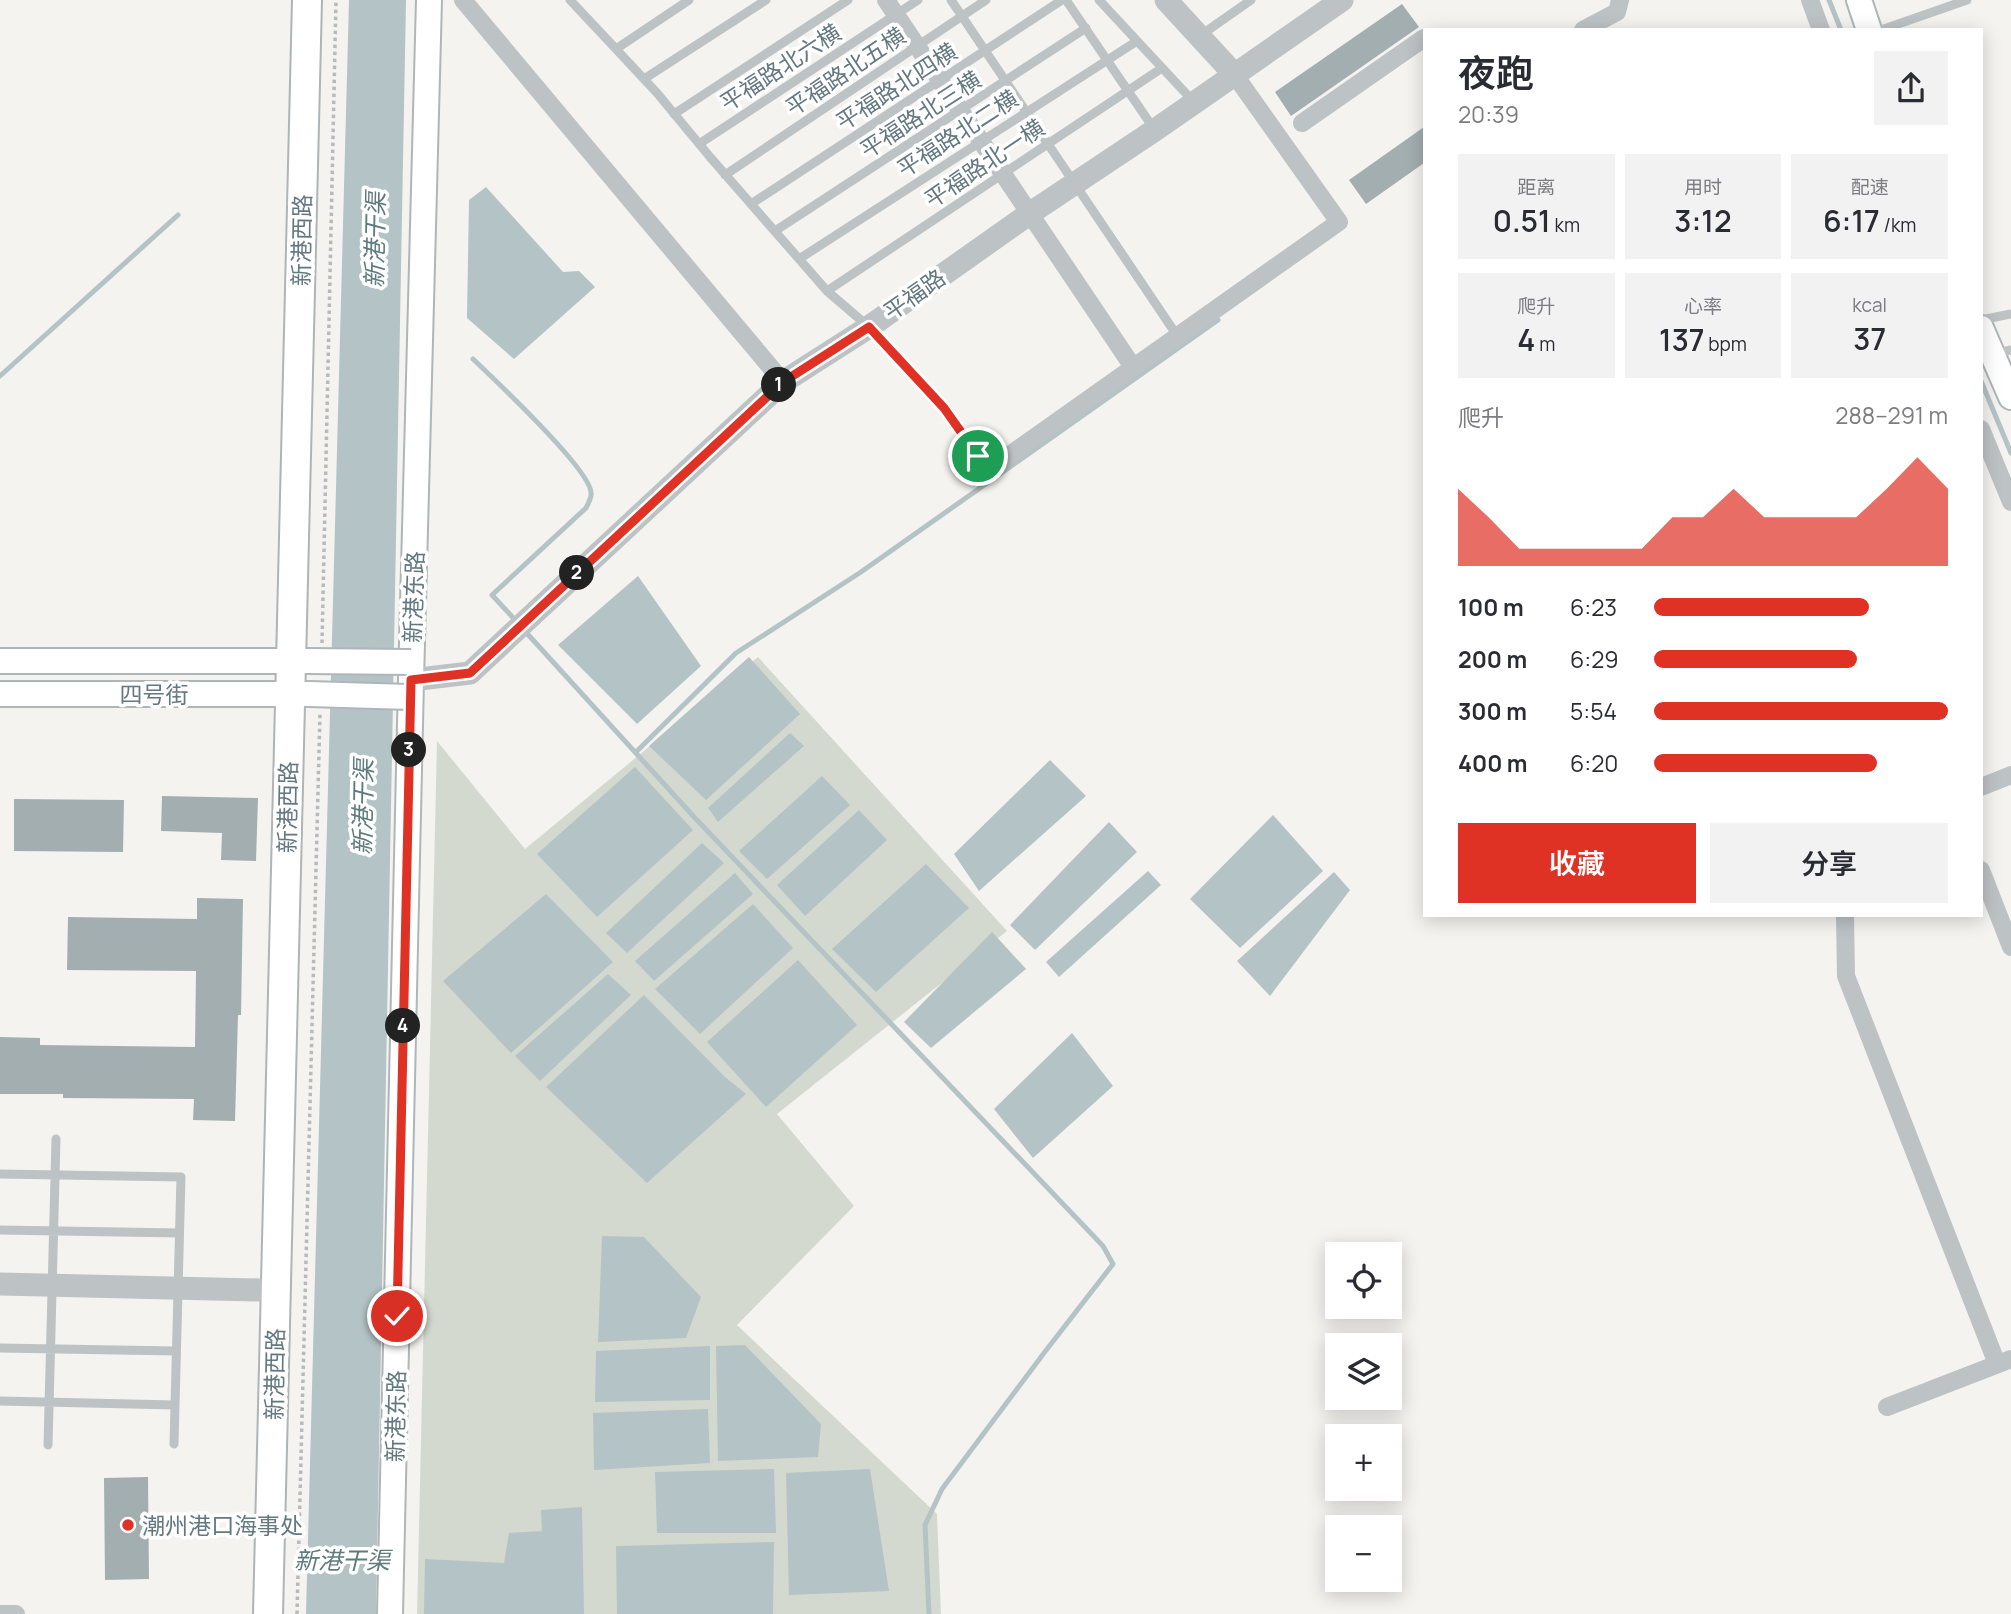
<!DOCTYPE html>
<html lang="zh">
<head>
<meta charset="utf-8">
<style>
  body { margin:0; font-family:Manrope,"Noto Sans SC",sans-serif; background:#f2f2f3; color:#2b2b33; height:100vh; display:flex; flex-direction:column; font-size:26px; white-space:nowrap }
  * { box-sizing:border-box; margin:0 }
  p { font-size:23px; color:#7c7c81 }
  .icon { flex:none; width:38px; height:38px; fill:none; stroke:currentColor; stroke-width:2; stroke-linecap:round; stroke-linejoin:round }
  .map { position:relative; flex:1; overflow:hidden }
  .side { position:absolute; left:1423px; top:28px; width:560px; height:889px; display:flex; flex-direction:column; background:#fff; border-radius:0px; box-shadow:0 4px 18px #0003 }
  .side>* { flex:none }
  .fabs { position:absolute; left:1325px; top:1242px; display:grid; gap:14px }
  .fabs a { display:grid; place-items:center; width:77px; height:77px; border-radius:0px; background:#fff; box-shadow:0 4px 18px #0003; font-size:35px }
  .pin { position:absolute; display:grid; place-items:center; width:60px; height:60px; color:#fff; margin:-30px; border:4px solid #fff; border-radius:50%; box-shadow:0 2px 7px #0007 }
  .km { position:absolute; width:35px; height:35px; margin:-18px; border-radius:50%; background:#222; color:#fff; font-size:19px; line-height:35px; text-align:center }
  .round { display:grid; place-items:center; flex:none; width:74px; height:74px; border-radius:0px; background:#f2f2f3 }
  .head { display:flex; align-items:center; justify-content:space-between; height:119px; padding:0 35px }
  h1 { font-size:38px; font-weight:600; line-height:52px }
  .stats { display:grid; grid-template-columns:repeat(3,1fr); gap:10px; height:119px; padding:7px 35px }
  .stats div { display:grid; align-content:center; border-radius:0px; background:#f2f2f3; text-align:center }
  .stats b { font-size:30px; font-weight:600 }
  .stats small { font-size:19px; font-weight:400 }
  .stats p { font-size:19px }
  .chart { height:196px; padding:14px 35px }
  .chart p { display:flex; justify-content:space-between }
  .chart svg { width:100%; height:126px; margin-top:7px; fill:#df3124; opacity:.7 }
  .cta { display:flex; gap:14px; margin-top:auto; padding:14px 35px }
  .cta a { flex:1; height:80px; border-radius:0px; background:#df3124; color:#fff; font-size:28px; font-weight:600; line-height:80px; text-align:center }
  .cta a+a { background:#f2f2f3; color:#2b2b33 }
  ul { padding:0 35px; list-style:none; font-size:23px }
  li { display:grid; grid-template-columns:112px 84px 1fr; align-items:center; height:52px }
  li i { height:18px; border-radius:9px; background:#df3124 }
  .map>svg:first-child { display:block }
</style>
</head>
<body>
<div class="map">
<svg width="2011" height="1614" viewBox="0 0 2011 1614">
  <rect width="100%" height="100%" fill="#f4f3f0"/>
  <path fill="#d4d9cf" d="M758,657l249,274 -230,183 77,92 -117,119 200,189 4,100h-524l20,-873 88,108z"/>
  <path fill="#b4c3c5" d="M349,0h57l-30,1614h-70z
    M486,187l77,85 16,-1 16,16 -81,72 -47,-41 2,-118z
    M638,576l63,90 -64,58 -79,-79z
    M749,657l51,57 -94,86 -57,-54z
    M790,733l14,13 -86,76 -10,-14z
    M1050,760l36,36 -107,95 -25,-37z
    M635,767l58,63 -96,87 -60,-63z
    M822,776l28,29 -83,74 -28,-28z
    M859,810l28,30 -82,76 -28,-31z
    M1273,815l50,56 -83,77 -50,-49z
    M1109,822l28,30 -102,98 -25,-25z
    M702,843l22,20 -97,90 -21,-20z
    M926,864l43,44 -93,84 -44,-43z
    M1148,871l13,14 -102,92 -13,-15z
    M1334,872l16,18 -80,106 -33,-35z
    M735,873l18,21 -99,87 -19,-20z
    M546,894l67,68 -102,91 -68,-72z
    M753,904l40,44 -93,86 -45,-45z
    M992,932l34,37 -95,79 -27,-26z
    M798,960l59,65 -91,82 -59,-65z
    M608,974l23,21 -91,86 -25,-25z
    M644,995l81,82 21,17 -99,89 -101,-96z
    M1072,1033l41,53 -80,72 -39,-49z
    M602,1236l42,1 57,60 -15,41 -88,4z
    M745,1345l76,79 -3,33 -100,4 -2,-115z
    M710,1346v54l-115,2 1,-51z
    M708,1409l2,54 -116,7 -1,-57z
    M774,1469l2,64h-119l-2,-61z
    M870,1469l19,122 -100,4 -3,-122z
    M582,1507l2,107h-160l1,-55 79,4 5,-30 33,-2 -1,-21z
    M774,1542l-1,72h-156l-1,-68z"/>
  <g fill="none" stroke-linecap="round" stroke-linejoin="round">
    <path stroke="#b4c3c5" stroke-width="5" d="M1829,0l12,30
      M473,359c21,20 118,111 118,134 1,4 -3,11 -5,15l-94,87 25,27
      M0,376l178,-161
      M1981,381l30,72
      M523,629l172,189 408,428 10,18 -69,89 -102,136 -17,36 4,89
      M636,752l100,-99 125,-81 357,-252"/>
  </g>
  <path fill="#a3aeb1" d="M1402,4l17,23 -128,89 -16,-24z
    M1424,127v36l-58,41 -17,-24z
    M162,796l96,2 -2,63 -35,-1 1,-27 -61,-2z
    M14,799l110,1 -1,52 -109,-1z
    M197,898l46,1 -2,116h-3l-3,106 -42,-1 1,-21 -131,-1v-4h-63v-57l40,1v7l155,2 1,-76 -129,-1 1,-53 129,2z
    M148,1477l1,102 -44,1 -1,-102z"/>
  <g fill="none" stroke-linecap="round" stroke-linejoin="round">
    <defs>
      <path id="secondary" d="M1859,0l10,30
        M1981,328l30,69
        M0,661h308
        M0,694h307
        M390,1614l21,-934 18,-680"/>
      <path id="primary" d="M268,1614l39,-1614"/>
    </defs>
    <use href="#secondary" stroke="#afb6b9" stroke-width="28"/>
    <use href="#primary" stroke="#aeb4b7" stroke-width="32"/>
    <path stroke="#b7babc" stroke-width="3.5" stroke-dasharray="3.5 3.5" stroke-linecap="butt" d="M322,643l14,-643
      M297,1614l23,-901"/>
    <path stroke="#bdc2c4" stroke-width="9" d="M570,0l46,49 73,-49
      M951,0l227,337
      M1066,0l88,129
      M1099,0l94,101
      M1881,30l86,-30
      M1201,35l50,-35
      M616,49l41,44 53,64 117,134 42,36 75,81 34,47 16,11
      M644,79l122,-79
      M674,114l174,-114
      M699,144l219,-144
      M725,175l261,-175
      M751,204l311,-204
      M775,231l311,-203
      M799,259l338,-218
      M827,291l335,-223
      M1981,320l30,-6
      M1994,354l17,-4
      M0,1174l181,3 -7,267
      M0,1230l179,3
      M0,1348l176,3
      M0,1401l175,4
      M48,1445l8,-306"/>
    <path stroke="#bdc2c4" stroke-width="18" d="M463,0l320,382
      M886,0l247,367
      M1810,0l11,30
      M1583,30l34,-18 3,-12
      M1302,123l122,-85
      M1981,429l30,73
      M994,466l345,-244 -105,-148
      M1981,787l30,-12
      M1981,870l30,77
      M1845,915l1,61 151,388
      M1887,1407l124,-48
      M0,1614h16"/>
    <path stroke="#bdc2c4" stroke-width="23" d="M1166,0l68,74
      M411,680l59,-7 313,-291 86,-55 160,-113 126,-84 187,-130
      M0,1284l260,6"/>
    <use href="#secondary" stroke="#fff" stroke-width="24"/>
    <use href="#primary" stroke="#fff" stroke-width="28"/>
    <defs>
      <path id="secondary-bridge" d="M308,661l103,1
        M309,694l101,3"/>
    </defs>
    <use href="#secondary-bridge" stroke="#afb6b9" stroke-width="28" stroke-linecap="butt"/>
    <use href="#secondary-bridge" stroke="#fff" stroke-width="24"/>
  </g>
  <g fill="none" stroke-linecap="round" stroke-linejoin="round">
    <defs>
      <path id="route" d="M397,1316l14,-636 59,-7 313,-291 86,-55 75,81 34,48"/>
    </defs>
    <use href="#route" stroke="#fff" stroke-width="14"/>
    <use href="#route" stroke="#df3124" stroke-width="9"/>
  </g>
  <circle fill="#df3124" stroke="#fff" stroke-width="2.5" cx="128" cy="1525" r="7"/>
  <g text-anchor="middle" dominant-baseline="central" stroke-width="7" stroke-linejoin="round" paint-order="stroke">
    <g font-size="23" fill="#637880" stroke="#fff">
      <text transform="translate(780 67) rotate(-33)">平福路北六横</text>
      <text transform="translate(845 71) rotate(-34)">平福路北五横</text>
      <text transform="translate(896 86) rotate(-33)">平福路北四横</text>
      <text transform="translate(920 114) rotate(-33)">平福路北三横</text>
      <text transform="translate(957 133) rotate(-33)">平福路北二横</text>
      <text transform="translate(984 163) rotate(-34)">平福路北一横</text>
      <text transform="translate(301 240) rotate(-89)">新港西路</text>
      <text transform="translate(914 294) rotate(-35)">平福路</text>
      <text transform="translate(413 597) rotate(-88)">新港东路</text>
      <text x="154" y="694">四号街</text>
      <text transform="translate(287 807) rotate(-89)">新港西路</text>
      <text transform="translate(274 1374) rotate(-89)">新港西路</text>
      <text transform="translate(395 1416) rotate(-89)">新港东路</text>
    </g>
    <g font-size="23" fill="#637880" stroke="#fff" text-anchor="start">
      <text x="142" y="1525">潮州港口海事处</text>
    </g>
    <g font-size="24" font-style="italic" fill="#5f7b7e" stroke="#fff">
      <text transform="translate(374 240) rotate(-89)">新港干渠</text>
      <text transform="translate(362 807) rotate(-89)">新港干渠</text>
      <text x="342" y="1559">新港干渠</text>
    </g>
  </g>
</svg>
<div class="fabs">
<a><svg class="icon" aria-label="locate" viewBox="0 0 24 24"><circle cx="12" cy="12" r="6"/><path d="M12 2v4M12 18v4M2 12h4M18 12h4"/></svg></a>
<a><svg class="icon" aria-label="layers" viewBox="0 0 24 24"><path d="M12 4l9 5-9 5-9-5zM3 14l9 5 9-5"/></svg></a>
<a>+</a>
<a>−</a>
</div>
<div class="pin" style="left:978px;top:456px;background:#1e9e55"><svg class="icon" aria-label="arrive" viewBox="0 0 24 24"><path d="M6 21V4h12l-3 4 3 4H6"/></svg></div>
<div class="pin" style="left:397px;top:1316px;background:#d93025"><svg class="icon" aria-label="check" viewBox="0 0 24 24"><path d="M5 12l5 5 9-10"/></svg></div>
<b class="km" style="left:779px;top:385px">1</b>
<b class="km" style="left:577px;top:573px">2</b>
<b class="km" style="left:409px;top:750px">3</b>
<b class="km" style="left:403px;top:1026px">4</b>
<section class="side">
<div class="head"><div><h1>夜跑</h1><p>20:39</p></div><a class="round"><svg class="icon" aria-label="share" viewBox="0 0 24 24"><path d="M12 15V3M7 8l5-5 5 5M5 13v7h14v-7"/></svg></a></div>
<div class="stats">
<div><p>距离</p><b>0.51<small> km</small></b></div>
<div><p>用时</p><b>3:12</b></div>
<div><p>配速</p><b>6:17<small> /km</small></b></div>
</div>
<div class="stats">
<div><p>爬升</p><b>4<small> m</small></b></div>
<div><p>心率</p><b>137<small> bpm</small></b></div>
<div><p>kcal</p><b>37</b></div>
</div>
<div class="chart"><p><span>爬升</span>288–291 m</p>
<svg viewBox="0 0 160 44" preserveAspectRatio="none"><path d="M0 44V17L10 27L20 38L30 38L40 38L50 38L60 38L70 27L80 27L90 17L100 27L110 27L120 27L130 27L140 17L150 6L160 17V44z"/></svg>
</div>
<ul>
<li><b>100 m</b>6:23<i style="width:73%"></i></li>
<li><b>200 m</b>6:29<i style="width:69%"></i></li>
<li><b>300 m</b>5:54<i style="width:100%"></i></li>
<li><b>400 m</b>6:20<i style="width:76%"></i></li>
</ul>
<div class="cta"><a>收藏</a><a>分享</a></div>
</section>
</div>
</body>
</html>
